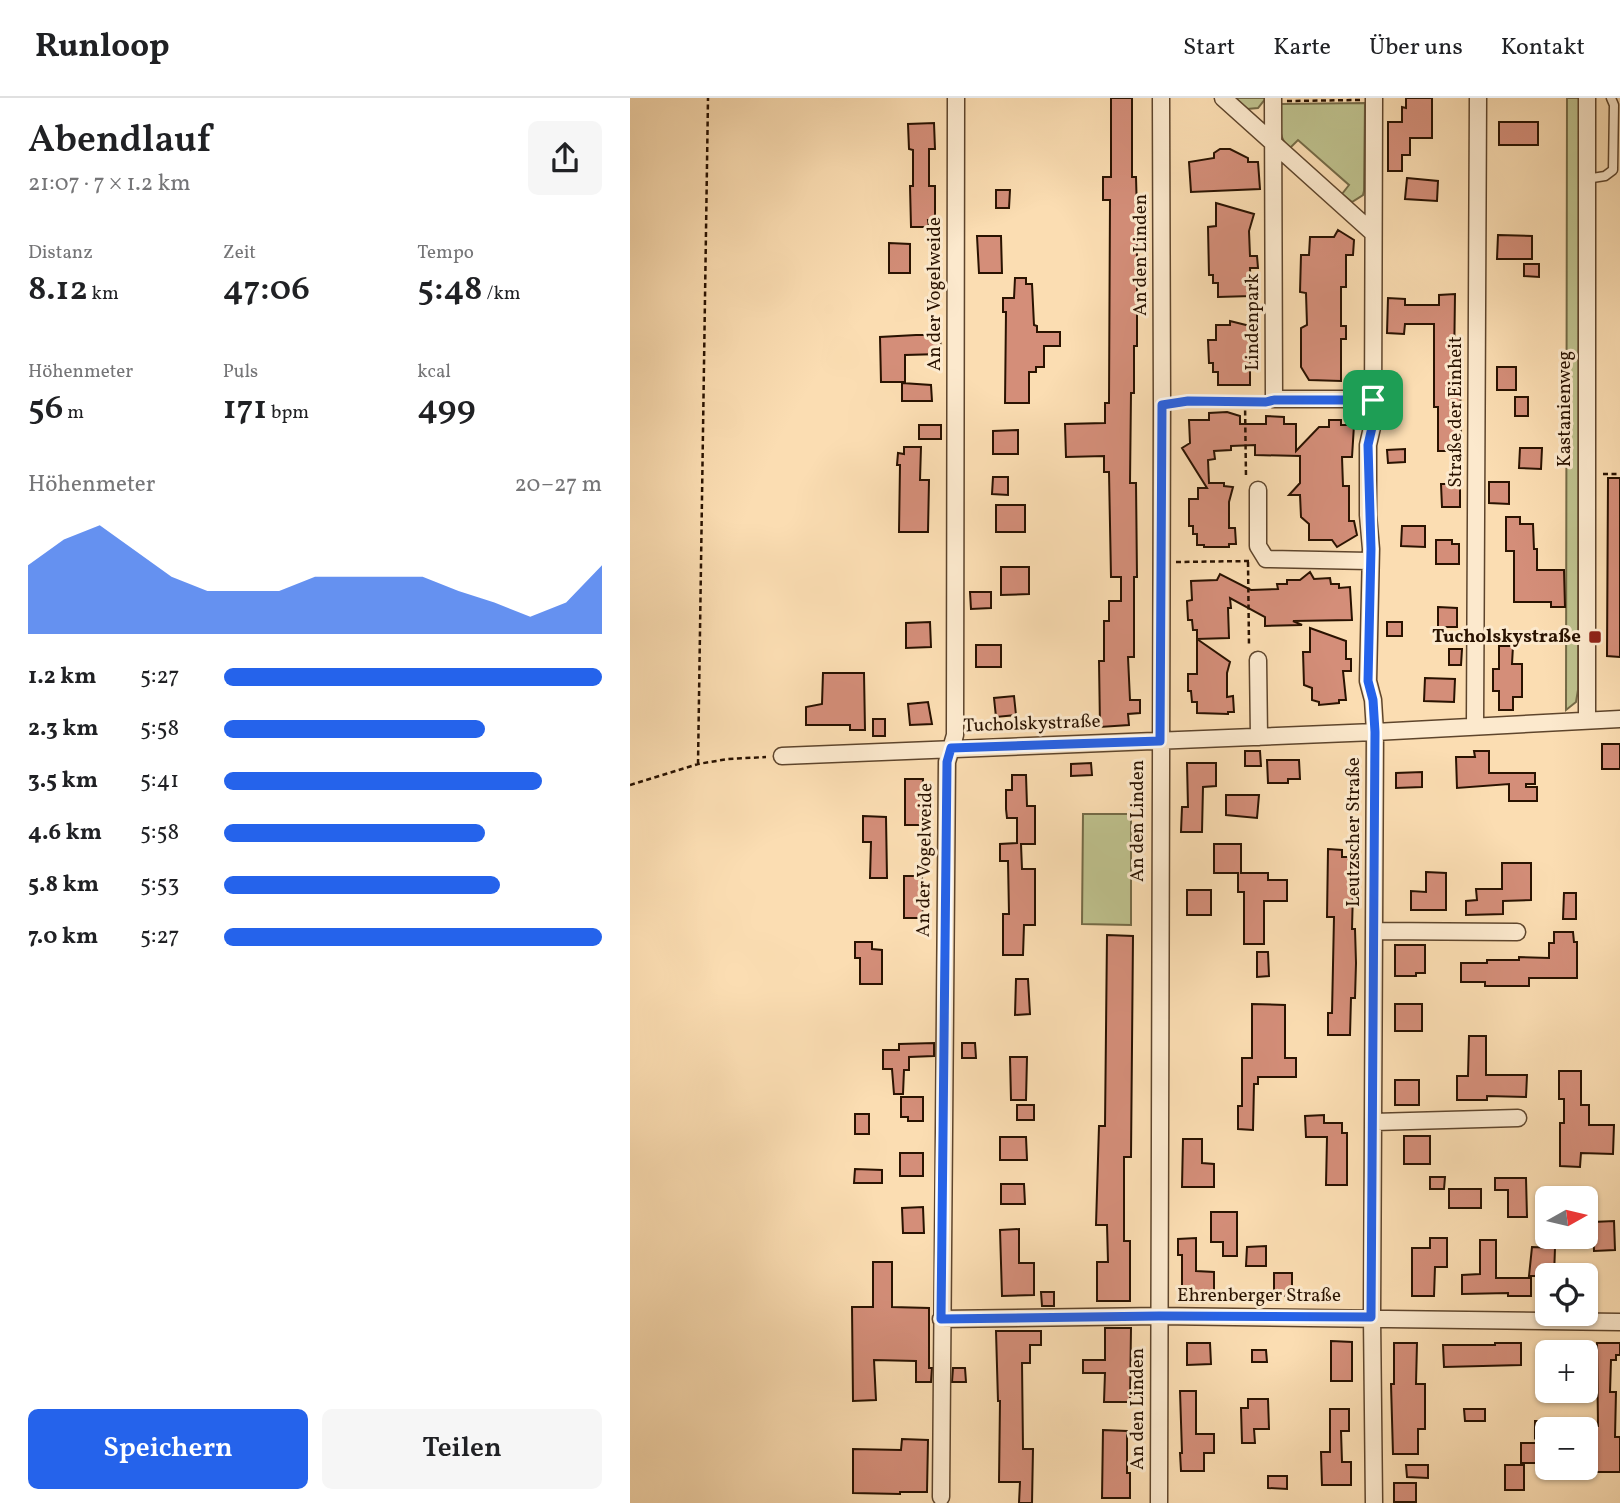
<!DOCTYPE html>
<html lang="de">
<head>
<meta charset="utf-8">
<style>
  body { margin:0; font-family:Vollkorn,serif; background:#f6f6f6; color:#202124; height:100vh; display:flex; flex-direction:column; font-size:26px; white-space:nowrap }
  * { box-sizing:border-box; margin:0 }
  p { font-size:23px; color:#757577 }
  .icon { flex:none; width:38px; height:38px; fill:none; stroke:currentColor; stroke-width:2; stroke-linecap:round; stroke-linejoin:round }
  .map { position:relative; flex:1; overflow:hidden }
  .sheet { display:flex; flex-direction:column; background:#fff; width:630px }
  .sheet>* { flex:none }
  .needle { width:46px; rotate:82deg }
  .tools { position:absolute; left:905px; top:1088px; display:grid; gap:14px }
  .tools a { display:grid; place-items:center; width:63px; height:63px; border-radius:10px; background:#fff; box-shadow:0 2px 5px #0004; font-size:35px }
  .pin { position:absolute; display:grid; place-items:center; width:60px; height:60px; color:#fff; margin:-30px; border-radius:14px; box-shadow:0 4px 10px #0006 }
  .round { display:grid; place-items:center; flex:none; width:74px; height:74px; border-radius:10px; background:#f6f6f6 }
  .head { display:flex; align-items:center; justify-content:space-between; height:119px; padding:0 28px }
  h1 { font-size:38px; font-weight:600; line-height:52px }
  .stats { display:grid; grid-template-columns:repeat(3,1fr); gap:10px; height:119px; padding:7px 28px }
  .stats div { display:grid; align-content:center }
  .stats b { font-size:35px; font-weight:600 }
  .stats small { font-size:19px; font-weight:400 }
  .stats p { font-size:19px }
  .chart { height:196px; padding:14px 28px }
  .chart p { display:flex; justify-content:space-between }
  .chart svg { width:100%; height:126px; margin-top:7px; fill:#2563eb; opacity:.7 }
  .action { display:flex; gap:14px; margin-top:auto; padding:14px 28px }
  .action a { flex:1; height:80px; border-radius:10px; background:#2563eb; color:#fff; font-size:28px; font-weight:600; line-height:80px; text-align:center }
  .action a+a { background:#f6f6f6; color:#202124 }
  ul { padding:0 28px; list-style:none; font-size:23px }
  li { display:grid; grid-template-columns:112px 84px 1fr; align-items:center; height:52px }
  li i { height:18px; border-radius:9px; background:#2563eb }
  header { display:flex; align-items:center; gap:42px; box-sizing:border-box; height:98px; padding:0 35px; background:#fff; border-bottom:2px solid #e0e0e0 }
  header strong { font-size:33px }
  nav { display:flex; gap:38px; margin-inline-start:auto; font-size:24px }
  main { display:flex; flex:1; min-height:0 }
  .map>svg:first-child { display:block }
</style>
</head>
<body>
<header>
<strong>Runloop</strong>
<nav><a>Start</a><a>Karte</a><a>Über uns</a><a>Kontakt</a></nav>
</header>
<main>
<section class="sheet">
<div class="head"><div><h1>Abendlauf</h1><p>21:07 · 7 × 1.2 km</p></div><a class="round"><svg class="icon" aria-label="share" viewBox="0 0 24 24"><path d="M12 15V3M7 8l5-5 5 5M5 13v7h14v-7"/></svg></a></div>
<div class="stats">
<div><p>Distanz</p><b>8.12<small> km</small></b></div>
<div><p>Zeit</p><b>47:06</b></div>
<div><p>Tempo</p><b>5:48<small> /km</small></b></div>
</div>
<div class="stats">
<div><p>Höhenmeter</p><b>56<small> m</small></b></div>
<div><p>Puls</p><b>171<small> bpm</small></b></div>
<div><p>kcal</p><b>499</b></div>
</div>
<div class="chart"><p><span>Höhenmeter</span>20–27 m</p>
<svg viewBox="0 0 160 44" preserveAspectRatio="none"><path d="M0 44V20L10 11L20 6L30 15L40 24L50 29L60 29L70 29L80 24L90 24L100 24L110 24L120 29L130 33L140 38L150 33L160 20V44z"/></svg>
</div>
<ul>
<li><b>1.2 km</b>5:27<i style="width:100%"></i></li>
<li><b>2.3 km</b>5:58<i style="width:69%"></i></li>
<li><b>3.5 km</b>5:41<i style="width:84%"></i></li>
<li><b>4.6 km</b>5:58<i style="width:69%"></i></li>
<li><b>5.8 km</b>5:53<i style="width:73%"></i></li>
<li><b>7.0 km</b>5:27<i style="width:100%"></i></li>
</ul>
<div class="action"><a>Speichern</a><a>Teilen</a></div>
</section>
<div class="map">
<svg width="990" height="1405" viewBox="0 0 990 1405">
  <rect width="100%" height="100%" fill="#fbddb2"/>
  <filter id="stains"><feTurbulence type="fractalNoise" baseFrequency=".00286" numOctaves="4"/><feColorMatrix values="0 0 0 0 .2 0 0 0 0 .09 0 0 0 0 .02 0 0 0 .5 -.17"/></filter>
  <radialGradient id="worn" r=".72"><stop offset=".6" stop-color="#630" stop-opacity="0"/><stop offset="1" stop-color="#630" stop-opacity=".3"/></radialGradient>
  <path fill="#bec18d" stroke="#746a46" stroke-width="2" d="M605,0h31l-8,10 -11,1z
    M937,0h12l-1,592 -2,12 -10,8z
    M735,5l-1,88 -1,4 -11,7 -10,-8 7,-9 -51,-45 -8,8c-14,-10 -9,-28 -9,-44z
    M453,716h48v111l-49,-1z"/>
  <path fill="#d48e79" stroke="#291200" stroke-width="2" d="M481,0h21v79h4l1,36v133h-3v47h-3l-1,90h6l1,94h-3v80h-6l2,43h10v13l-12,1 1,11 -29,2 -1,-66h5v-40h5v-20h12v-24h-10l-2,-105h-5v-16l-38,1 -1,-33 40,-1v-20h4l1,-203h-7v-23h8z
    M776,0h26v40h-22v17h-8v16h-14v-49h14v-15l4,1z
    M869,24h39v23h-39z
    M304,25l1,26h-6v37h6v34h-7l1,7h-18l-1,-41h3v-36l-4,-1 -1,-25z
    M590,51h10l18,9v4h10l2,27 -69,3 -2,-30 25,-4v-5z
    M777,80l31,3 -1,20 -32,-2z
    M366,92h14l-1,18h-13z
    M586,105l38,11 -5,17 1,25h7l1,12h-8l1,28 -33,1v-14h-5v-8h-4l-1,-48 8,-1z
    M708,132l16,10 -1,15h-7v32h-5v39h5v13h-5v42l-32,-1 -8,-13v-39l6,-3 -1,-32 -6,-1 1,-37h8l1,-18h24z
    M868,137l34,1v23h-35z
    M347,138h24l1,37h-23z
    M259,145l21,1v29h-21z
    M894,166h15v13l-15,-1z
    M385,180h11v6h6l2,41 3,1v6h23v14h-16v21h-8v5h-7v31h-24l1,-91h-3v-14h11z
    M825,196l-1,74h6l1,83h-23v-44h-4v-83h-29l-1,10 -17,-1 1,-35 17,1v6h34v-10z
    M600,223l24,6 -5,18h8v12h-7v28h-32v-13h-5v-9h-4l-1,-23h8v-15h14z
    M286,237h24l1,19 -36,1v27h-24l-1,-45z
    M867,269h19v23h-19z
    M272,285l29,2 1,16h-30z
    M885,299h13v19h-13z
    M597,314l13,4v8h26v-8l18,1v7h12v27l23,-24h10v-7h12v5h13l-2,32h-10l1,29h6v35h5l3,14 -20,12 -5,-7h-23v-16l-8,-7 -1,-22h-11l11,-12v-27l-45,-1v-10l-24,1v4l-17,1 1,8 -7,1 1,23h15v3l9,1 -4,15v26h6l1,16h-7v3h-25v-2h-7v-11h-4v-8h-4v-27h9v-11h9l-25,-40 8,-5 -1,-23h20v-7z
    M289,327h22v14h-22z
    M388,332v24h-25v-23z
    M274,349h17l-1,33h9l-1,52h-29l1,-67h-3l1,-12 6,1z
    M890,350h22l-1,21 -22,-1z
    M775,351v13l-17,1 -1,-13z
    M363,379h15v18l-16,-1z
    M978,380h12v179l-13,-1z
    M859,384h20v22l-20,-1z
    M811,386h19v23h-18z
    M366,407h29v27h-29z
    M876,419h14v7h13l1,25h3v21h27l1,37h-14v-5h-37v-51h-8z
    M772,428h23v21l-24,-1z
    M806,442h16v4h7v20h-23z
    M371,469h28v27l-28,1z
    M680,474l4,7 16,-1 1,6h8v4l11,-1 2,33 -59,1 9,4 -37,1v-9l-35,-19 1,10h-3l1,30 -32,1v-9h-4l-1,-10h-4l-1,-19 5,-1 -1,-19 26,-1 3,-6 31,16 27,-1 -1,-5h10v-4h13z
    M340,494h21v16l-20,1z
    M808,509l19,1v19h-19z
    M300,524l1,25 -25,1v-25z
    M757,524h15v14h-15z
    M680,530l36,13v18h5v12h-8l3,29h-7v3l-20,2v-3l-7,-2v-12l-8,-3 -1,-33h7z
    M567,541l33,23 -3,11v24l6,-1 1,16h-6v2l-31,-1v-11h-5l-1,-11h-3v-17h9z
    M346,547h25v22h-25z
    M869,548h14l-1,18h10v33h-9v13h-14v-19h-6v-22h6z
    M819,551h13l-1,16h-12z
    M193,575h41l1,57h-15v-5h-44v-18l16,-3z
    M795,580l30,1 -1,23 -30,-1z
    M384,598l2,19 -20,2 -2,-19z
    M298,604l4,22 -22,1 -2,-21z
    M243,621h12v17h-12z
    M972,646h18v25h-18z
    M615,653h15l1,15h-16z
    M844,653h15v22h46v11h-9v3h11v14h-28v-17l-52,4 -1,-31h19z
    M637,662h32l1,19h-12v4h-20z
    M461,665l1,12 -21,1v-12z
    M557,665h29v23l-13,1 -1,45h-21l1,-25h6z
    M792,674v15l-26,1v-15z
    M382,677h14l1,31h8v38h-14l1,25h13v56h-11l-1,30h-20v-41h6l-1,-53h-8v-17l17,-1v-25h-10l-1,-9v-19h6z
    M275,681h18l-3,46h-15z
    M596,697h33l-2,23 -31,-3z
    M233,718l23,1 1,61h-17l1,-36h-8z
    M584,746h27v29h27v7h19v21h-23v43h-20v-52h-6v-19h-24z
    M698,751l14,1v7h8v33h3l-1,39h3l1,34 -1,35h-4l-1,37h-22v-22h4l2,-96h-7z
    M872,765h29v37l-28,1v13l-37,1v-14l11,-1 -1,-11h26z
    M796,774l20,1v37h-35v-19l15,1z
    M274,778h18l1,42h-19z
    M557,792h24v25h-24z
    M934,795h12v26h-13z
    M924,834h19l1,10h3v36h-48v8h-44v-4h-24v-19h26v-3h32v-3l30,1v-15h5z
    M477,837l26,1 -2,221h-7v84h6v60h-33v-39h11l-1,-37h-11l3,-99h6z
    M225,844h17v7l10,1v34h-22v-26h-5z
    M765,847h30v28h-9v3h-21z
    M627,854h11l1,24 -12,1z
    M386,881h12l2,35 -15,1z
    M622,906l33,1v53h11v19h-38v7h-4l-1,46 -15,-1v-23h4v-48h10z
    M765,906h27v27h-27z
    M839,938h17v39h41l-1,22 -39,-1v4h-30v-24h11z
    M304,945v13l-25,1v13h-5l-1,24h-9l-2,-25h-9v-19h16v-6z
    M332,945h13l1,15h-14z
    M380,959h17l-1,43h-15z
    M929,973h22v34h8v20h25l-1,29 -32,-1 -1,14 -20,-1v-43h4v-24h-5z
    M765,982h24v25h-24z
    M271,999h22v24h-15v-4h-7z
    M387,1007h17v15h-17z
    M225,1016h14v20h-14z
    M694,1017v8h18v10h5v52h-21l1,-48h-21l-1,-21z
    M774,1038h26v28h-26z
    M370,1039h26l1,23h-27z
    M553,1041h19v24l12,1v23h-32z
    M270,1055h23v23h-23z
    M225,1071l27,1v13h-28z
    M800,1079h15l-1,12h-14z
    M865,1080h31l1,39h-19v-27h-13z
    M371,1086h23l1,20h-24z
    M819,1091h32v19h-32z
    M293,1109l1,26h-21l-1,-25z
    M581,1114h26v44h-14v-14h-12z
    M984,1123l1,29 -21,1 -1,-29z
    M389,1131v34h15v32l-32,1 -2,-66z
    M566,1140v33l18,1v25h-32v-42h-4v-16z
    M800,1140h17v29h-12l-1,29h-22v-48h18z
    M850,1142h16v38h35v18h-23v-3l-46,1v-19l18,-1z
    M636,1148v20h-20l1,-19z
    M902,1149l23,1 -1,28h-25z
    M243,1164h19v45l37,1v60h3l-1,14h-15v-21l-42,-1 2,40 -23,1 -1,-94h21z
    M644,1175h18v23h-18z
    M411,1194h13v14h-12z
    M475,1230h26l-1,74h-26l1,-29h-22v-13h22z
    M366,1233h45v14h-11v18h-8l1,86h10l-1,54h-13l1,-21h-21l1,-81h-2z
    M701,1243l21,1v39h-21z
    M557,1245h23l1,21 -24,1z
    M764,1245h23l-1,41h9v45h-7v25h-25l-2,-70h3z
    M865,1245h26v22l-77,2 -1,-22h52z
    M967,1245h23v12h-4v5h-5l-1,32h6l-1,45h5v35h-25v-26h-9v-20h12z
    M622,1252h14l1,12h-15z
    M323,1270h12l1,14h-14z
    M550,1293h16v43h18v19h-10v18h-23l-1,-18h2z
    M618,1301h20l1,30h-15l1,14h-13l-1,-35h7z
    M700,1311h19v22h-8l1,31h9v23h-29l-1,-33h9z
    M834,1311h21v12h-20z
    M905,1323h28l-28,17z
    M473,1332l24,1v42h3v25h-28z
    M272,1341l26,1 -1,52h-27v2l-47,-1v-44l48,1z
    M891,1345h23v20h-23z
    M776,1367h22v13l-21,-1z
    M875,1367h19v25h-19z
    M638,1378h19v13l-19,-1z
    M764,1385h22v19h-22z"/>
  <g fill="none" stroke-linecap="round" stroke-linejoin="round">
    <defs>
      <path id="service" d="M956,81l19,-3 8,-6 1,-65 -3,-7"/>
      <path id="minor" d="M593,0l149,134
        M643,0l1,301h99
        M957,0v622
        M628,392v56l8,13 103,2
        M628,562l1,77
        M845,628l3,-628
        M152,658l593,-24 245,-13
        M744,833l143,1
        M744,1024l144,-4
        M311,1221l218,-3 461,6
        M311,1399l6,-735 8,-27 1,-637
        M529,1405l3,-1098 -1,-307
        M744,1405l-2,-186 3,-585 -2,-32 -5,-19 3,-132 -3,-34v-70l5,-22 1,-325"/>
    </defs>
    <use href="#service" stroke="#5e452c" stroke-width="11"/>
    <use href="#minor" stroke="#5e452c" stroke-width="19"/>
    <path stroke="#291200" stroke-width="2.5" stroke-dasharray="5 3.5" stroke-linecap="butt" d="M657,3l73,-1
      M615,304l1,76
      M546,305l84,-1
      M973,376h17
      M546,464l74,-1
      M618,464l1,84
      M68,666l10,-666
      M0,687l68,-21 30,-5 38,-2"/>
    <use href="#service" stroke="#fce9cd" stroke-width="8"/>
    <use href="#minor" stroke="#fce9cd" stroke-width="16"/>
  </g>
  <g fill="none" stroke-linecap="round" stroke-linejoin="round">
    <defs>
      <path id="route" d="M644,302h99v23l-5,22 3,104 -3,132 5,19 2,32 -4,585 -212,-1 -218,3 6,-557 4,-14 209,-7 2,-336 26,-4 78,1z"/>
    </defs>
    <use href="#route" stroke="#fff" stroke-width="14"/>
    <use href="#route" stroke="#2563eb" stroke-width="9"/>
  </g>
  <rect fill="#8f2418" stroke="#fce9cd" stroke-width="2.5" x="958" y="532" width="14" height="14" rx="3.5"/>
  <g text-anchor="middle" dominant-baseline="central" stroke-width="6" stroke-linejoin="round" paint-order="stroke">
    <g font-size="19" fill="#291200" stroke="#fce9cd">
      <text transform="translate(511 157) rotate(-90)">An den Linden</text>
      <text transform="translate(305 196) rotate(-90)">An der Vogelweide</text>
      <text transform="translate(623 224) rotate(-90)">Lindenpark</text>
      <text transform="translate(935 311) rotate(-90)">Kastanienweg</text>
      <text transform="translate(826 314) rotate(-90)">Straße der Einheit</text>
      <text transform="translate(402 626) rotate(-2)">Tucholskystraße</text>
      <text transform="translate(508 723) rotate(-90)">An den Linden</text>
      <text transform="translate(724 734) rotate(-90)">Leutzscher Straße</text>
      <text transform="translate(295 762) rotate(-89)">An der Vogelweide</text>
      <text x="629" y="1198">Ehrenberger Straße</text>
      <text transform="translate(508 1311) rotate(-90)">An den Linden</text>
    </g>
    <g font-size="19" font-weight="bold" fill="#291200" stroke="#fce9cd" text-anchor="end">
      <text x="951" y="539">Tucholskystraße</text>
    </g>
  </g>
  <rect width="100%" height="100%" filter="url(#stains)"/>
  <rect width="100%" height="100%" fill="url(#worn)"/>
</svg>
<div class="tools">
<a><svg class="needle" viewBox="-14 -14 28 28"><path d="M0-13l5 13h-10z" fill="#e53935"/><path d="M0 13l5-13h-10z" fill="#757577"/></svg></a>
<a><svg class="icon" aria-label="locate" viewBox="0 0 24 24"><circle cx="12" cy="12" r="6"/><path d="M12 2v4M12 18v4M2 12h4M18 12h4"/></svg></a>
<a>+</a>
<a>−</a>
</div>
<div class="pin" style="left:743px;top:302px;background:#1e9e55"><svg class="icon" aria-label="arrive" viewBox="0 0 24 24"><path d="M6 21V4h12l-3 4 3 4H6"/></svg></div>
</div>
</main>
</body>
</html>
